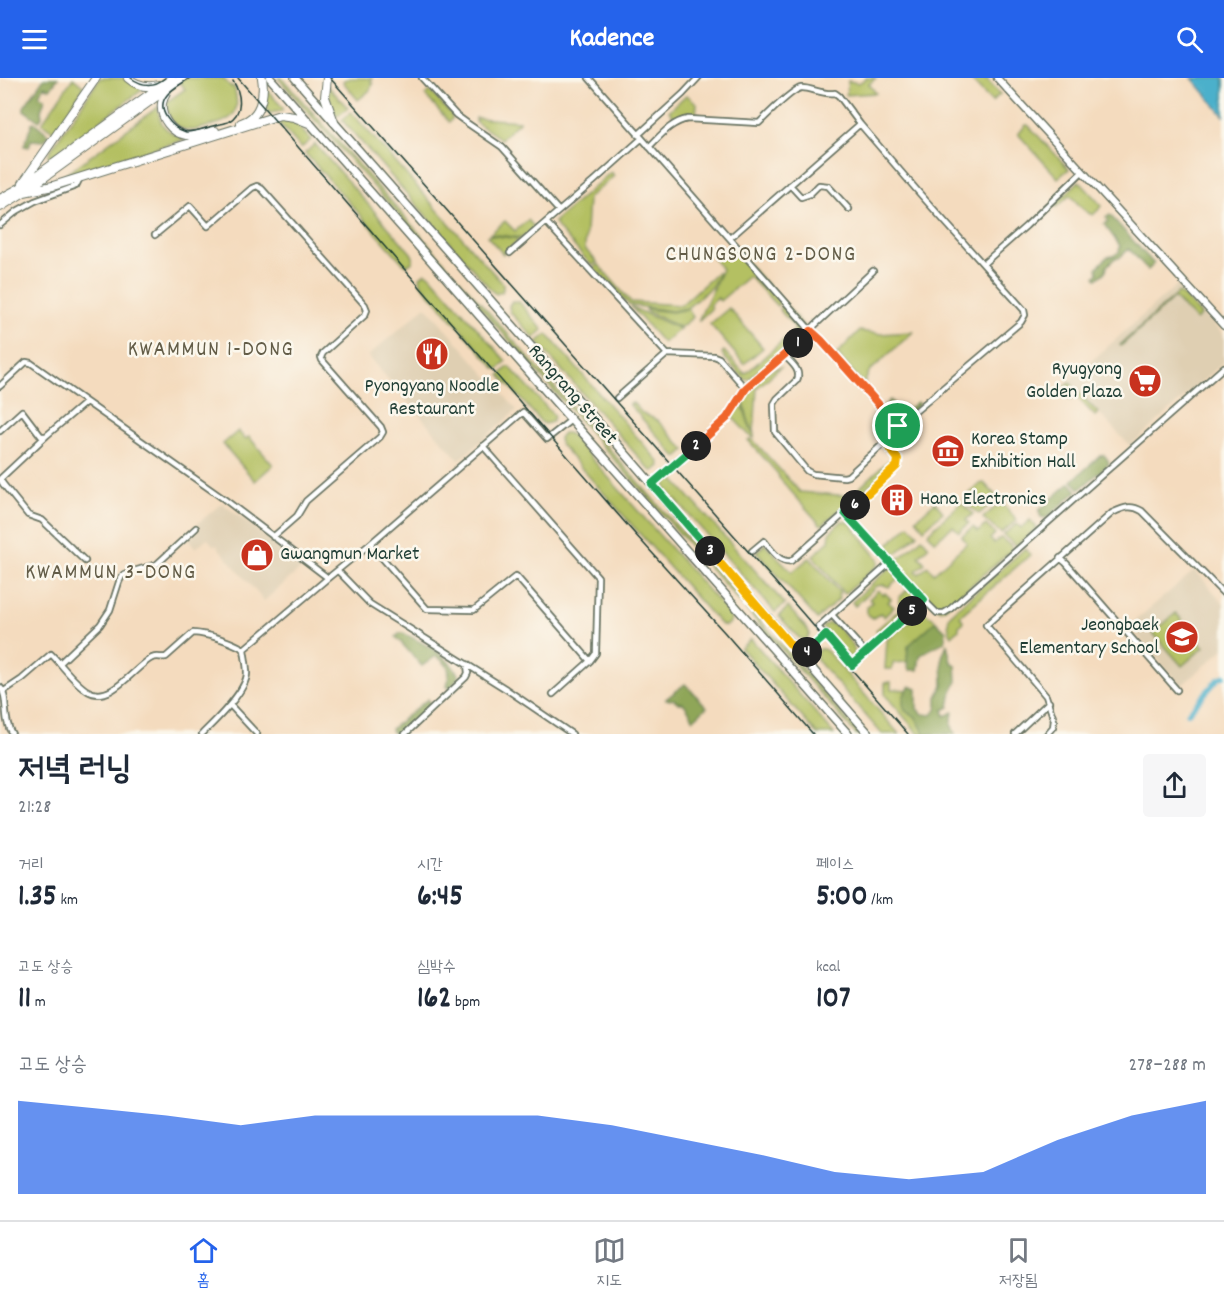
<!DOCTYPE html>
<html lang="ko">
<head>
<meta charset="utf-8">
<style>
  body { margin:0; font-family:Dekko,"Poor Story",sans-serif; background:#f6f6f7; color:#1f2937; height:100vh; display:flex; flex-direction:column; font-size:22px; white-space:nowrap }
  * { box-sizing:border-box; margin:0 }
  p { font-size:20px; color:#747a83 }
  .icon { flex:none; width:33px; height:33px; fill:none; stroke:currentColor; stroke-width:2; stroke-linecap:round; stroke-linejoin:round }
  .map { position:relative; height:656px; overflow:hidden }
  .drawer { display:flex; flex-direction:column; background:#fff; flex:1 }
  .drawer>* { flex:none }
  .pin { position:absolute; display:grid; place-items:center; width:51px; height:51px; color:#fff; margin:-26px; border:3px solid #fff; border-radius:50%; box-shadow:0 2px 6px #0007 }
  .km { position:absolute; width:30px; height:30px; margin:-15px; border-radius:50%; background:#222; color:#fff; font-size:16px; line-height:30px; text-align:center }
  .round { display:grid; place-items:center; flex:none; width:63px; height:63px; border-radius:6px; background:#f6f6f7 }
  .summary { display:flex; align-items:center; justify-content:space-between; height:102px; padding:0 18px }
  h1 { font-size:33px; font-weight:700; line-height:45px }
  .stats { display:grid; grid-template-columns:repeat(3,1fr); gap:9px; height:102px; padding:6px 18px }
  .stats div { display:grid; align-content:center }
  .stats b { font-size:30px; font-weight:700 }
  .stats small { font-size:16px; font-weight:400 }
  .stats p { font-size:16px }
  .chart { height:168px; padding:12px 18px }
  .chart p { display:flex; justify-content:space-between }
  .chart svg { width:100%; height:108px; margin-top:6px; fill:#2563eb; opacity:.7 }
  header { display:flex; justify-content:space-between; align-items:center; height:78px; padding:0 18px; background:#2563eb; color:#fff; font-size:27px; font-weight:700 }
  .dock { display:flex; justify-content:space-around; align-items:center; height:84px; border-top:2px solid #e0e1e3; background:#fff; font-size:16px; color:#747a83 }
  .dock a { display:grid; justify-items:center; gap:3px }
  .dock .on { color:#2563eb }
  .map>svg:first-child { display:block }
</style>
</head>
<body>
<header><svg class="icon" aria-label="menu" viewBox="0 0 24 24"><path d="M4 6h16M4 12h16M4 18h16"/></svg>Kadence<svg class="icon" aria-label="search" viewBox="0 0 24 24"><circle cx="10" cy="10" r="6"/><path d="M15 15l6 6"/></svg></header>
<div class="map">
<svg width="1224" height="656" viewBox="0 0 1224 656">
  <rect width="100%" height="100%" fill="#fbf7ec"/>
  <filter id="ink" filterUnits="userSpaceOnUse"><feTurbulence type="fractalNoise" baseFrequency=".0167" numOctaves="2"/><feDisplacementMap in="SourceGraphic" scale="12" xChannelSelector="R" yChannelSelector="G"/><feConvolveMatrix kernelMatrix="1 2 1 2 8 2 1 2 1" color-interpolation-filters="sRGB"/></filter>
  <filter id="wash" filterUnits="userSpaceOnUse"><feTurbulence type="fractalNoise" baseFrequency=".008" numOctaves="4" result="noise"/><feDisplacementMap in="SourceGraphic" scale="24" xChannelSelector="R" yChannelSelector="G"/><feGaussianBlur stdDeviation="1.35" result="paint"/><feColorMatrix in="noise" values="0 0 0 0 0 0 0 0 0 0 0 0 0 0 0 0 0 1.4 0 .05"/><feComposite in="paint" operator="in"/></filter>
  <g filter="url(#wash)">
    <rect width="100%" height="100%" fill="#f4dbbe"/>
    <path fill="#dfcfb2" d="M1178,206l46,52v26l-94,84 -61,-65z
      M426,228l91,104 -58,50 -91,-104z
      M222,425l82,63 -40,35 -48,-56 -2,1 -7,-8 -11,10 -8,-8 12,-12 -3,-4z
      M1195,492l29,34v45l-43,37 -52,-60z"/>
    <path fill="#b4c062" stroke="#6a7e4b" stroke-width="1.5" d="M73,0l11,9 -30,45 -12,-9z
      M100,0h26l17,10 -5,5 -87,64 -3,-1 2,-5z
      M177,0h46l8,9h3c11,36 -13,35 -39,43 -18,2 -31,-12 -27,-29l17,-12z
      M278,0h4l77,87 501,569h-4z
      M351,0h21l-1,4 2,2 -4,7 -11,9 -15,-18 1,-2z
      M866,0h10l-7,6 7,9 -30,2 2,-14 11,2z
      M969,0h17l14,16 -8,8z
      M327,8h1l20,22 -10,8 -7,-8z
      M268,13l15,17 -1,3 -12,2 -6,-6 2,-15z
      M430,13l22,24v4l-3,3 -24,-27z
      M686,17l11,8 -1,12h-15l-6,3 -6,-7z
      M158,29c1,19 8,24 25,31v2l-115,35h-3z
      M351,34l152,172v5l-1,3 -6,2 -3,-2 -151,-172z
      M282,40l14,6 15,16 -10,8 -25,-28z
      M476,40l43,3v1l-18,17 -25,-17z
      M1026,47h2l41,44 -11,9 -40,-44z
      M315,66l96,109c4,6 3,10 -4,12l-4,-2 -98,-110z
      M611,94l3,4 -26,22 -3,51 12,13 -5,4 -35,-39 -3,-5z
      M1079,103l23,25 -9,9c-9,-2 -16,-13 -23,-20l-13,12 -2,-3z
      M528,142l6,7 -12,11 -32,-4 15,-13 10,10z
      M489,157l31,4 -17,15 -16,-18z
      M730,166l52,57 -5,5 -28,-30 -29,25 -2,-3 -8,7 2,3 -14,13 24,-52 -9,-11z
      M598,186l33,38 50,3 37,-33 1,1 -7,13 -25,22 -15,3 -43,-6 -35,-37z
      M425,195l5,2 76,86 -7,8h-3l-75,-85 -1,-7z
      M1178,215l4,2 19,20 -5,5 -22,-22 -53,48 -1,-1z
      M512,223l7,1 24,28 -9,8 -24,-26 -1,-6z
      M785,226l21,25 -57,50 -4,1 -21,-23 -2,-4 2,-2 21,23 51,-45 -17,-20z
      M631,229l49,22 -17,14z
      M729,230l34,40 -19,16 -34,-40z
      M646,231l26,3 16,-3 5,8 -12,10h-2l-33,-16z
      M859,253l21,3 33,-2 -44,40 -5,12 -27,-30z
      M547,256l112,128 1,4 -6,5 -4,-1 -9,-10 -104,-118z
      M508,289h2l44,49 -2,6 -7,2 -4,-2 -41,-47z
      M781,289l-24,21 -3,45 -6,-13 -5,-22c7,-13 23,-30 38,-31z
      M1070,305l28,30 -3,3 -19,-20 -5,4 -10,-10z
      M741,322l9,28 4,7v3l-5,-3 -18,-19z
      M633,325l9,10 15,7 28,30 -8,8 -48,-54z
      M238,353l7,8 4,-2 24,28 -18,16 -32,-37z
      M563,355h4l4,2 159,180 1,5 -2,4 -4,2 -5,-2 -160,-180 -1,-6z
      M750,361l4,2 46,51 51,4 39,-37 4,5 -72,61 -3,-2 -40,-45 -1,-4 -30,-34z
      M669,401l4,1 2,1 110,123 -10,8 -109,-123 -1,-5z
      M984,405l14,15 -19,16 -15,-12v-4l16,-14z
      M935,424l8,10 -19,17 -8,-10z
      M1001,424l16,18 -16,13 -18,-15z
      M961,425l12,11 -7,6 3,3 -10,9 -6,-6 -18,15 -7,-8z
      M1030,442l7,8 -21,18 -13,-11 14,-11 4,4z
      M842,443h4l4,2 27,34 2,5 -2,4 -33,28 -31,-38 16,-15 1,-9z
      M909,447l9,9 -28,25 -8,-9z
      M986,447l9,9 -5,5 4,4 7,-5 10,8 1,4 -68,59 -3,1 -5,-3 -41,-45 27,-24 7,8 -10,10 6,7 -9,8 3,3 9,-8 6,7 33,-30 -5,-7 11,-9 5,5z
      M765,466l27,28 16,-13 2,-1 30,35 -2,2 1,4 -22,20 -60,-67z
      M1025,470l5,7 -70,61 4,6 -5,4v3l-7,7c-4,-5 -5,-16 -2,-21z
      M890,489l9,11 -10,9 -5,-2 -8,1 -21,20 -3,-4z
      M910,509l9,10 -40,36 -3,-3 23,-20 -1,-1 2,-5 -1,-6z
      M878,512l5,5 2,-2 6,6 -3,3 6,5 -10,10 -3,-4 -8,5 -6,-4v-7l5,-5 -3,-3z
      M788,529l20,23 2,4 -4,6 -7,-2 -20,-22z
      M924,533l12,10 -28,25 -1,16 -14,1 -1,6h-7l2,-29 33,-28z
      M1176,535l28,34 -22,19 -29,-33z
      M828,545l8,2 17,20 2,8 -5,6 -28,-32z
      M751,561l83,95h-17l-76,-86z
      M819,571h4l4,2 72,83h-17l-65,-74 -1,-7z
      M891,604v7l16,1 -1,1 9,25 10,18h-6l-34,-39v-12z"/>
    <path fill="#8fa658" stroke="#577246" stroke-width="1.5" d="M44,0h14l-8,11 -6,-3 -5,9 6,4 -4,12 1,5 -3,5 -15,-11v-3z
      M34,44l15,13 -5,6 -13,-1 -2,7 -5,-1 8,-23z
      M1110,137l44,49 -6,6 -19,-21 -10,9h-4l-8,8 -1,5 -9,8 -2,-2 3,-4 -1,-5 10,-11 6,-1 6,-4 1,-6 -16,-22 4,-3 -2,-3z
      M890,322l12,14 15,-12 2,3 -19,16 -4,-1 -12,-14z
      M1104,377l4,5 1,4 -29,25 -8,-8 28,-25z
      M1070,405l7,8 -29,26 -3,1 -4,-1 -2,-5 1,-3z
      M936,543l10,10 -1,10c-8,6 -18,8 -25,15l-2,14h-9l-2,-8 1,-16z
      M400,555h3c21,11 45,21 56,43l-8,12 -4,-1c3,-16 4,-22 -11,-31l-14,10 -26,-29z
      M947,566l4,18 5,3 1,16 -5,10 -3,16 -6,3 2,6 8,-4 -2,12 4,10h-30l-10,-18 -10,-5c-4,-10 -2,-17 5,-25l7,3v20l6,5 9,1 5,-7v-11l6,-12 -1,-28z
      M685,606l22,23 -13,12c-4,-5 -6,-11 -11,-16h-4l-6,-4 -3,1 -4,-1z
      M428,621l3,7 -6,7 -25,21 -8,-2 -1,-3z"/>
    <path fill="#4cb0cb" stroke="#367680" stroke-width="1.5" d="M1192,0h32v38z"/>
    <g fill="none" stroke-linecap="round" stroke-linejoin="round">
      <path stroke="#4cb0cb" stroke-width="5" d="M1188,635l30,-34 6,-3"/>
    </g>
  </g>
  <g filter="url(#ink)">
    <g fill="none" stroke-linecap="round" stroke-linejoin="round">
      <defs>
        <path id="minor" d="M422,0l34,37 11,8 35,24 57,64
          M589,0l222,253 10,9 77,86 -13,16 14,17 -2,7 -52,47
          M638,57l45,-41 15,-16
          M641,61l-48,43 -47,40 121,132 47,2 5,2 26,30
          M649,69c12,-12 22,-25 39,-28l71,4c7,-7 34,-34 42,-35 9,-1 21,7 34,5l4,3 21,28
          M790,107l11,12 9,-3 9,-9 9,1 21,23
          M0,147l17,-14 18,-10 41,-15 4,-8
          M155,157l35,-29 18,20 44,-38 5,-2 5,3 103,116 2,5 -2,5 -42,38 -2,4 1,3 59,67 2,5 -3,5 -74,64 -9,15 -24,21
          M730,160l130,-114 61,71 103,115 1,5 -4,7 -123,104
          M510,175l36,-31
          M983,186l43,-38 56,-54
          M784,277c6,7 18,15 13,25l-20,19 -3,5 1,28 32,39 6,3 31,3 4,-1 37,-34
          M0,308l26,-24 5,1 193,136 104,79
          M617,320l50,-44
          M0,353l22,-20 19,25h5
          M483,368l115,131 -2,76 -6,8 -37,33
          M652,406l75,-66 18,-30 62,-53 8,-10 58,-54
          M370,466l57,65 47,1 42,-34 74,85
          M752,473l12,-10c7,8 15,22 27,20l54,-48 79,87
          M1060,480l6,5 111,127
          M85,483l-43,-41 -14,-5 -25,-31 -3,-5 46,-43 40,-34
          M890,485l-72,64 34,38 72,-65 13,13h7l5,-3 275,-243
          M338,493l32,33 136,85 66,45
          M832,537l34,38
          M801,579l25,-22
          M60,585l40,-38 10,-15 9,-28 3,-6 12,-5 23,-7 39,-36
          M0,609c9,10 2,32 12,47
          M4,613l18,-12 29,-25c12,12 23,29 37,37 23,14 47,-25 64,-33 5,-2 9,0 14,-1l27,-24c16,1 37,8 51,16
          M230,627l27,29
          M202,656c12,-12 45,-43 45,-61 0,-7 -2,-16 -3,-24l84,-71 42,-34 153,-132 24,27 24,-19
          M405,656l61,-57 2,-4 -1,-9
          M1015,656l34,-32
          M1047,656l6,-7 1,-7 -8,-24 -60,-71 126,-112c11,-5 18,-9 30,-2l82,83"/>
        <path id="secondary" d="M997,0l227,248"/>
        <path id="primary" d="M270,0l578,656
          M295,0l322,366 252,290"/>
        <path id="trunk" d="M128,0c9,8 19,10 31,7
          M327,0l-2,19 9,25
          M167,12c-2,4 -4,9 -5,13 -2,15 10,30 24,32 10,1 19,-2 29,-4
          M241,45c19,-5 24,-27 21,-45
          M23,105l73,-105
          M24,114l29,-6 227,-71 14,2 15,6
          M0,121l20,-11 152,-110
          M0,129l24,-15 158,-114"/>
      </defs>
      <use href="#minor" stroke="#6a7464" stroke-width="8"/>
      <use href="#secondary" stroke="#6a7464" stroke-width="9"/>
      <use href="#primary" stroke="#6a7464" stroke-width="10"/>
      <use href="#trunk" stroke="#6a7464" stroke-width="10"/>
      <use href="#minor" stroke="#fff" stroke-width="4.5"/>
      <use href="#secondary" stroke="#fff" stroke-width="6"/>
      <use href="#primary" stroke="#fff" stroke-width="7"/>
      <use href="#trunk" stroke="#fff" stroke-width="8"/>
      <path stroke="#1f3d34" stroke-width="1.5" d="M131,0c11,8 23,9 34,0
        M190,0c-7,5 -18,10 -23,17 -12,15 5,33 19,37 8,0 16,-3 23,-5 6,-2 13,-3 19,-5 16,-9 13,-28 5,-41
        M238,0l397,456 90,99 88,101
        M330,0l461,522 117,134"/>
    </g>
  </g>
  <g fill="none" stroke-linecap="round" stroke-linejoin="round" filter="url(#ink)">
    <defs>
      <path id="split-1" d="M798,265l13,-12 10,9 77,86"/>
      <path id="split-2" d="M696,368l31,-28 19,-30 52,-45"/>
      <path id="split-3" d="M696,368l-44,38 58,67"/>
      <path id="split-4" d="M710,473l91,106 6,-5"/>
      <path id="split-5" d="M807,574l19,-17 26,30 60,-54"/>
      <path id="split-6" d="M855,427l-10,8 79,87 -12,11"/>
      <path id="split-7" d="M855,427l42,-39 1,-7 -13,-17 13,-16"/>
    </defs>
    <use href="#split-1" stroke="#fff" stroke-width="12"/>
    <use href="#split-2" stroke="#fff" stroke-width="12"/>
    <use href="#split-3" stroke="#fff" stroke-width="12"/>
    <use href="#split-4" stroke="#fff" stroke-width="12"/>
    <use href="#split-5" stroke="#fff" stroke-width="12"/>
    <use href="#split-6" stroke="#fff" stroke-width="12"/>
    <use href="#split-7" stroke="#fff" stroke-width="12"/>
    <use href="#split-1" stroke="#f0652b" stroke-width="8"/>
    <use href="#split-2" stroke="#f0652b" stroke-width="8"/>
    <use href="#split-3" stroke="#22a559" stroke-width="8"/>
    <use href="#split-4" stroke="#f5b400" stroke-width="8"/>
    <use href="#split-5" stroke="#22a559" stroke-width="8"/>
    <use href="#split-6" stroke="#22a559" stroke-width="8"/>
    <use href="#split-7" stroke="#f5b400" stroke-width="8"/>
  </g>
  <defs>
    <symbol id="restaurant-disc" viewBox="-11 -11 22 22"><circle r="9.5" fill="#c8321e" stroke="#fbf7ec"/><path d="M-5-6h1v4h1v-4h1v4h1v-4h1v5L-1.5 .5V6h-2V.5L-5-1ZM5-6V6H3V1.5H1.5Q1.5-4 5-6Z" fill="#fff"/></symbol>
    <symbol id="supermarket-disc" viewBox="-11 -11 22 22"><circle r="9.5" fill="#c8321e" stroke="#fbf7ec"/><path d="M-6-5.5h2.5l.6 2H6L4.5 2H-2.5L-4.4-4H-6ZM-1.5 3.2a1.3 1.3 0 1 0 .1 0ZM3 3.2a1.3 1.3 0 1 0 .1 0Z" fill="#fff"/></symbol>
    <symbol id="museum-disc" viewBox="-11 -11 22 22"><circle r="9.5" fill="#c8321e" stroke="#fbf7ec"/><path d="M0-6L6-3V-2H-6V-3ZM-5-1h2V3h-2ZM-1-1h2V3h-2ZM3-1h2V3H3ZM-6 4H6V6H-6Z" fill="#fff"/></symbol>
    <symbol id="building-disc" viewBox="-11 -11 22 22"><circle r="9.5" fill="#c8321e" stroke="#fbf7ec"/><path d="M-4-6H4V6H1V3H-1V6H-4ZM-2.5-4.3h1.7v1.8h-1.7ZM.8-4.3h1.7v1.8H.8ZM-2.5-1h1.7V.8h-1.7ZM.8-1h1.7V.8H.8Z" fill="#fff"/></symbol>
    <symbol id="shop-disc" viewBox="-11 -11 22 22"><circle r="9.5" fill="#c8321e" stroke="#fbf7ec"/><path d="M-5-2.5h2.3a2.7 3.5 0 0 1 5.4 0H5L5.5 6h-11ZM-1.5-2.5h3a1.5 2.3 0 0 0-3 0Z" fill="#fff"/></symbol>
    <symbol id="school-disc" viewBox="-11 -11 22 22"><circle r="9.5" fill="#c8321e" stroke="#fbf7ec"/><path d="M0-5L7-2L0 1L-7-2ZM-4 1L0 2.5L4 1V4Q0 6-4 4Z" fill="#fff"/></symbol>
  </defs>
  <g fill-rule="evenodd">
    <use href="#restaurant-disc" x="413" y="257" width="38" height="38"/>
    <use href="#supermarket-disc" x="1126" y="284" width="38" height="38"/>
    <use href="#museum-disc" x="929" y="354" width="38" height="38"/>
    <use href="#building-disc" x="878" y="403" width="38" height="38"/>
    <use href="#shop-disc" x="238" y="458" width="38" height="38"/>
    <use href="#school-disc" x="1163" y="540" width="38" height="38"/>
  </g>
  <g text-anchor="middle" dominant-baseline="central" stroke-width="5" stroke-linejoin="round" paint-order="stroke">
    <g font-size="20" fill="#1f3d34" stroke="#fbf7ec" text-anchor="start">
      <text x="1122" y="292" text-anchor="end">Ryugyong<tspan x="1122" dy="23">Golden Plaza</tspan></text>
      <text x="432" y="309" text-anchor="middle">Pyongyang Noodle<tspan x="432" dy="23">Restaurant</tspan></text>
      <text x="971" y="362">Korea Stamp<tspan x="971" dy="23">Exhibition Hall</tspan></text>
      <text x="920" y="422">Hana Electronics</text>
      <text x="280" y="477">Gwangmun Market</text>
      <text x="1159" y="548" text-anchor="end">Jeongbaek<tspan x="1159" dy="23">Elementary School</tspan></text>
    </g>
    <g font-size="20" fill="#1f3d34" stroke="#fbf7ec">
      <text transform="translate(572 317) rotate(49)">Rangrang Street</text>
    </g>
    <g font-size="22" letter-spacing="1.5" fill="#635d48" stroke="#fbf7ec">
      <text x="761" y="177">CHUNGSONG 2-DONG</text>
      <text x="211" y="272">KWAMMUN 1-DONG</text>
      <text x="111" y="495">KWAMMUN 3-DONG</text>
    </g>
  </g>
</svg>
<div class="pin" style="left:898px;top:348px;background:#1e9e55"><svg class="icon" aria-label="arrive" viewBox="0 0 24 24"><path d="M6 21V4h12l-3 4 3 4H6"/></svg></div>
<b class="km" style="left:798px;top:265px">1</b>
<b class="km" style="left:696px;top:368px">2</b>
<b class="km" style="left:710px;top:473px">3</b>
<b class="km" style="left:807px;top:574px">4</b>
<b class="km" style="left:912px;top:533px">5</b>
<b class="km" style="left:855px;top:427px">6</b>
</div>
<section class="drawer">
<div class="summary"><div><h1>저녁 러닝</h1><p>21:28</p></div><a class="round"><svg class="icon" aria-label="share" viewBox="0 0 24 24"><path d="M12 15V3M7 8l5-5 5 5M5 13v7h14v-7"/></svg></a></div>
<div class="stats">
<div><p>거리</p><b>1.35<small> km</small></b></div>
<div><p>시간</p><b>6:45</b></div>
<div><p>페이스</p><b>5:00<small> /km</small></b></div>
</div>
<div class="stats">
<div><p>고도 상승</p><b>11<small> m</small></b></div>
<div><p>심박수</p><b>162<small> bpm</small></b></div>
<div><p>kcal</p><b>107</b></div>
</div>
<div class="chart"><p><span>고도 상승</span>278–288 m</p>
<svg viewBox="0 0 160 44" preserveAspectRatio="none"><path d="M0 44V6L10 9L20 12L30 16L40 12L50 12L60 12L70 12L80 16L90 22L100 28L110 35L120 38L130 35L140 22L150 12L160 6V44z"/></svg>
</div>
</section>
<nav class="dock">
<a class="on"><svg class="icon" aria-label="home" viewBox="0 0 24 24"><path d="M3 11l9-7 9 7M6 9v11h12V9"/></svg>홈</a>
<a><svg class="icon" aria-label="map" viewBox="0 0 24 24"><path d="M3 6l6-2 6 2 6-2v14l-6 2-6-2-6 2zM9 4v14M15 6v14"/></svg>지도</a>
<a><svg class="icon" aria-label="saved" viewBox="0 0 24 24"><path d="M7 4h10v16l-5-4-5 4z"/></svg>저장됨</a>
</nav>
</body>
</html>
